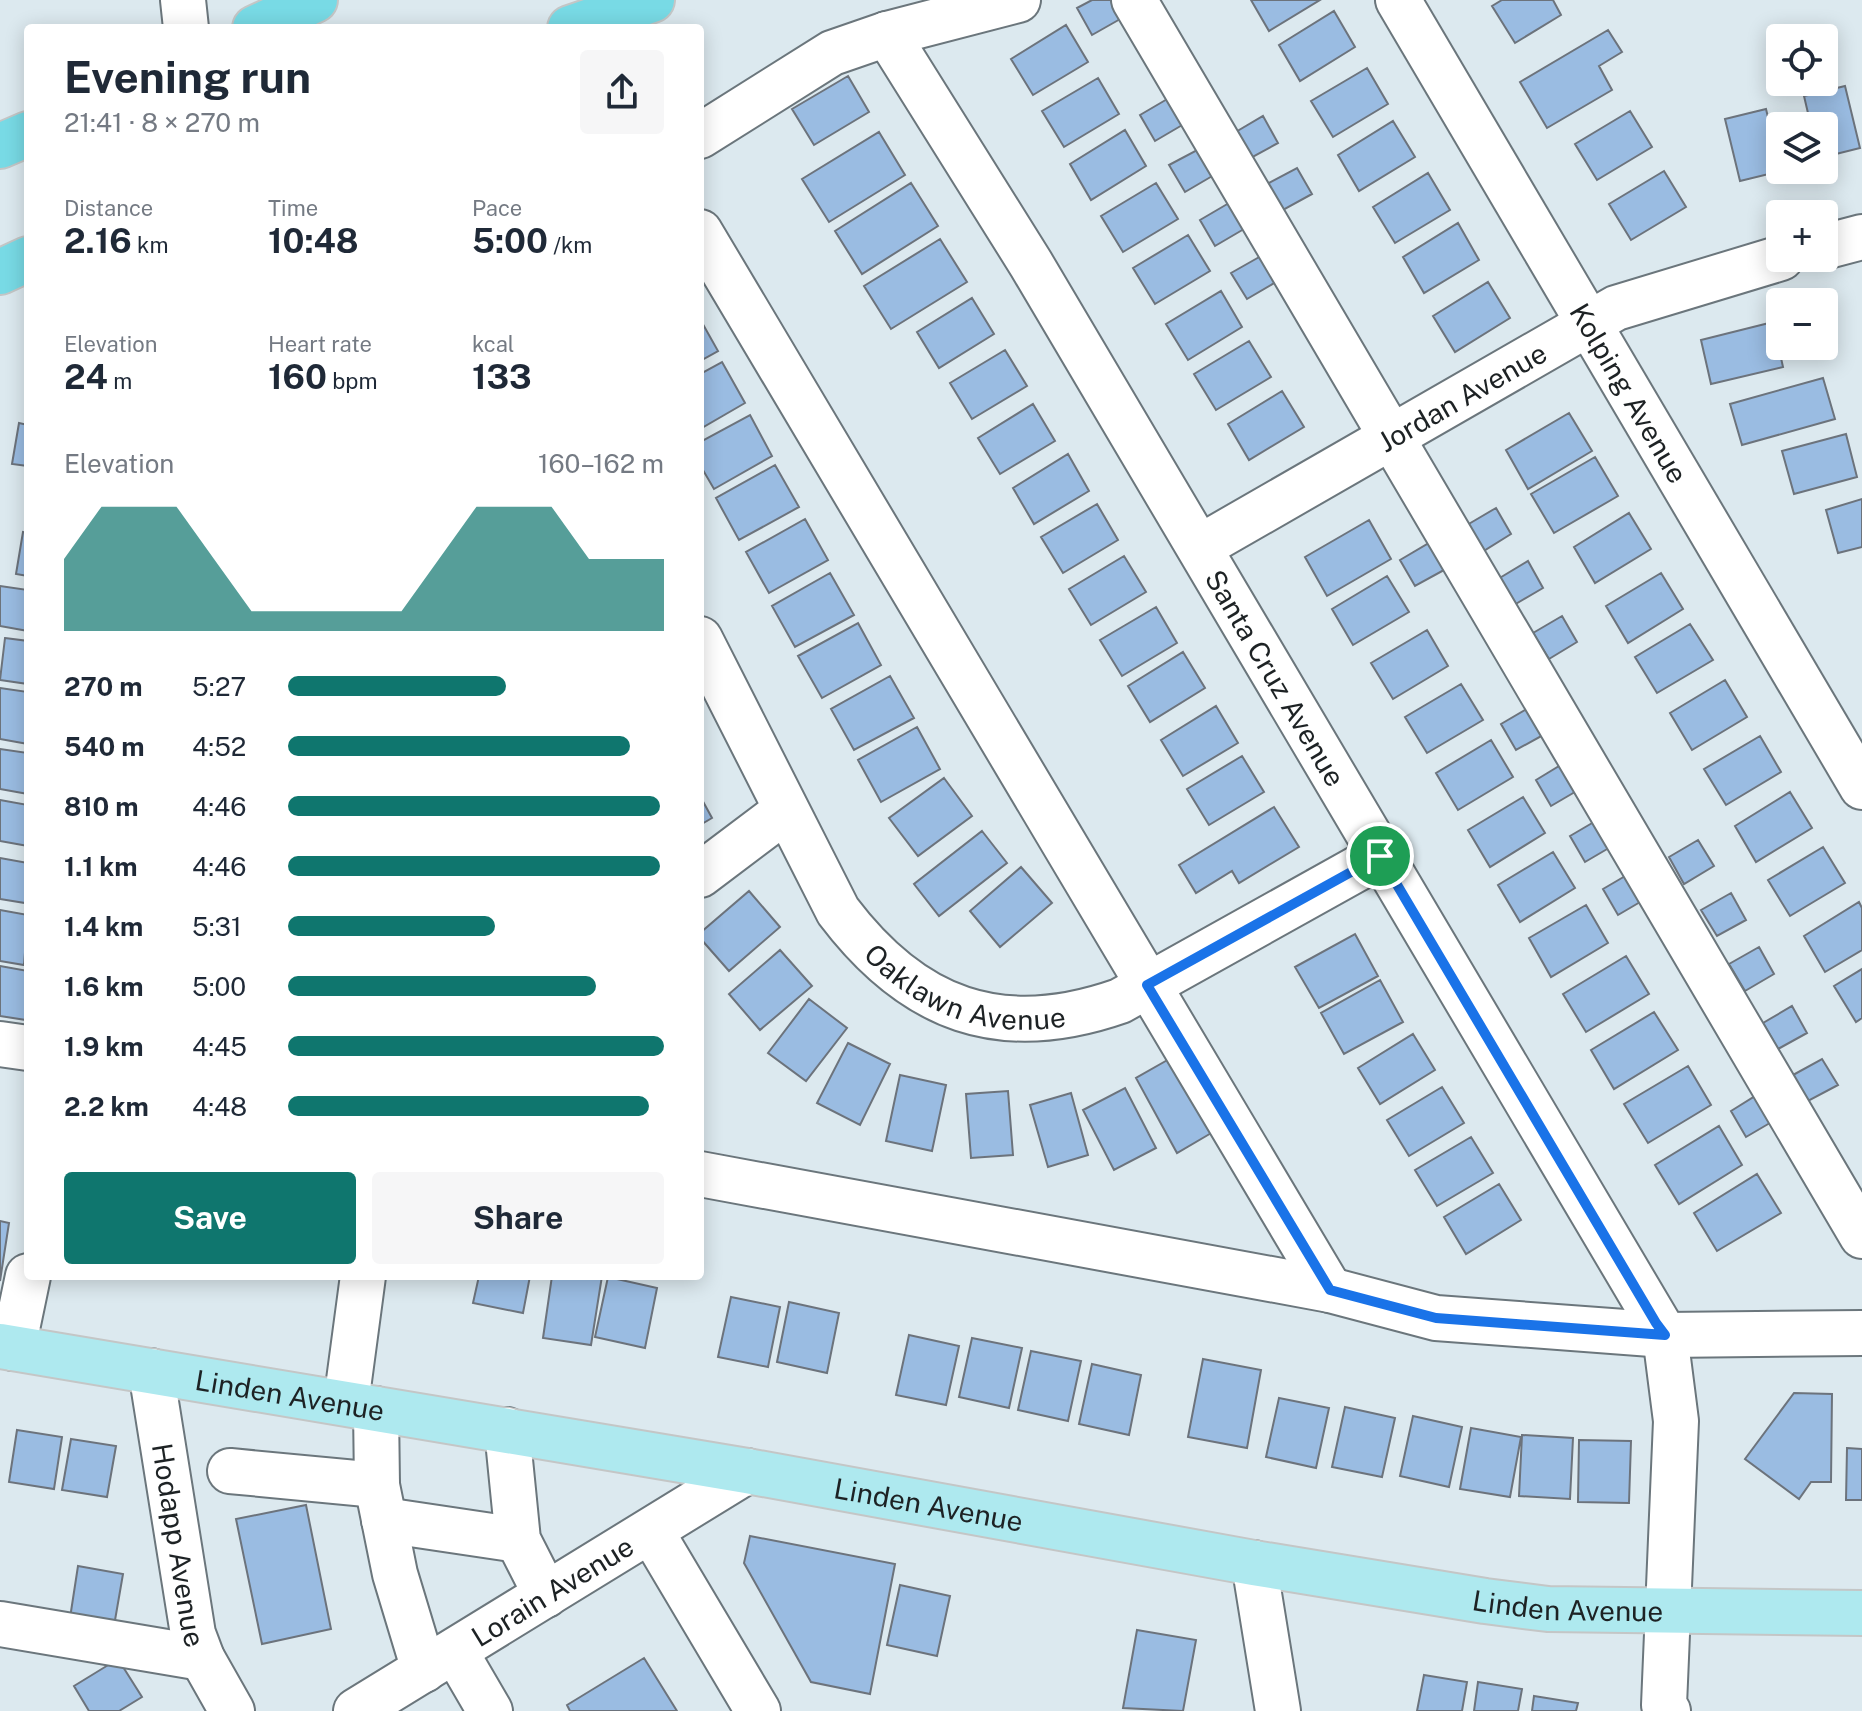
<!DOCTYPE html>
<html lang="en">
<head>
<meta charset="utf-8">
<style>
  body { margin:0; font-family:"Public Sans",sans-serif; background:#f6f6f7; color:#1f2937; height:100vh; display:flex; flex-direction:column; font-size:30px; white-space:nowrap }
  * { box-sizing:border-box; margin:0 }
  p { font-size:26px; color:#747a83 }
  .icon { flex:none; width:44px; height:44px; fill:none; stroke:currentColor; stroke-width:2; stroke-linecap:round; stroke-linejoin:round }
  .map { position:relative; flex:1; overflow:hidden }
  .details { position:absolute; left:24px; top:24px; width:680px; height:1256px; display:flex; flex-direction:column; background:#fff; border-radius:8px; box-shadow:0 4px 20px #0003 }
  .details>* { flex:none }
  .buttons { position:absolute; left:1766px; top:24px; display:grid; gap:16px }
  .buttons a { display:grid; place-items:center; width:72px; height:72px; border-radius:8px; background:#fff; box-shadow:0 4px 20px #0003; font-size:40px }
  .pin { position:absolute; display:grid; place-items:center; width:68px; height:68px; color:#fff; margin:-34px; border:4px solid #fff; border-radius:50%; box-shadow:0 2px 8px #0007 }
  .round { display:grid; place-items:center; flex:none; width:84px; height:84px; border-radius:8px; background:#f6f6f7 }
  .head { display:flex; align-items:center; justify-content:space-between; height:136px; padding:0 40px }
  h1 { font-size:44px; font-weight:700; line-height:60px }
  .metrics { display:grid; grid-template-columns:repeat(3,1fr); gap:12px; height:136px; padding:8px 40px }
  .metrics div { display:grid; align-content:center }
  .metrics b { font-size:34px; font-weight:700 }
  .metrics small { font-size:22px; font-weight:400 }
  .metrics p { font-size:22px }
  .chart { height:224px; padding:16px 40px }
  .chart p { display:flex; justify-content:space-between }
  .chart svg { width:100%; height:144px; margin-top:8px; fill:#0f766e; opacity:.7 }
  .primary-button { display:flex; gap:16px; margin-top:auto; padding:16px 40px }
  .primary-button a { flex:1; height:92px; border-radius:8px; background:#0f766e; color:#fff; font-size:32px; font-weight:700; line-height:92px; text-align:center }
  .primary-button a+a { background:#f6f6f7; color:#1f2937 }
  ul { padding:0 40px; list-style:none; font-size:26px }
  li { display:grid; grid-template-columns:128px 96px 1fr; align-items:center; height:60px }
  li i { height:20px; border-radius:10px; background:#0f766e }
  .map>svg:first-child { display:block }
</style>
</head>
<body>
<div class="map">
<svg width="1862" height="1711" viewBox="0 0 1862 1711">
  <rect width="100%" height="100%" fill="#dce9ef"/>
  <path fill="#9abce2" stroke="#6c737c" stroke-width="2" d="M1092,0h19l11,18 -30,17 -15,-27z
    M1251,0h69l-51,31z
    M1502,0h51l8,15 -46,28 -23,-37z
    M1334,11l21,36 -55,34 -21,-36z
    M1066,25l22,37 -55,33 -22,-36z
    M1608,30l14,22 -23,14 13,24 -65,38 -27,-46z
    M1367,68l21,36 -55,33 -22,-36z
    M848,76l21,36 -55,33 -22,-36z
    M1098,78l21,36 -55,33 -22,-36z
    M1845,86l15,62 -36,9v-31h-13l-7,-30z
    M1169,98l15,26 -29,17 -15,-26z
    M1766,109l15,62 -41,10 -15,-62z
    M1630,111l22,36 -55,33 -22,-36z
    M1263,116l15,27 -29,16 -15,-26z
    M1393,121l22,36 -56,34 -21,-36z
    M1125,130l21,36 -55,34 -21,-36z
    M879,132l26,43 -76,47 -27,-43z
    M1199,149l15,26 -29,17 -16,-27z
    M1297,168l15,26 -29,16 -16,-26z
    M1664,171l22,36 -55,33 -22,-36z
    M1428,173l22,37 -55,33 -22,-36z
    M911,183l27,43 -76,48 -27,-43z
    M1156,183l22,36 -55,33 -22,-36z
    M1229,203l15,26 -29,17 -15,-26z
    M1458,223l21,37 -55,33 -21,-36z
    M1188,235l22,36 -55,33 -22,-36z
    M940,239l27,43 -76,47 -27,-43z
    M1261,256l15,26 -29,17 -16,-26z
    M1488,282l22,36 -55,34 -22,-36z
    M1221,291l21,36 -54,33 -22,-36z
    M972,298l22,36 -55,34 -22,-36z
    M700,319l18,32 -18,10z
    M1773,322l10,45 -72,17 -10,-44z
    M1249,341l22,36 -55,33 -22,-36z
    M1005,350l22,36 -55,33 -22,-36z
    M722,362l23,41 -45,26v-55z
    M1823,378l12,41 -93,26 -12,-41z
    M1282,391l22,36 -55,33 -21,-36z
    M1033,404l22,37 -55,33 -22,-36z
    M1569,413l23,38 -64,38 -22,-39z
    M750,415l22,41 -58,33 -14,-24v-23z
    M19,423l9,2v41l-16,-2z
    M1846,434l11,43 -63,17 -12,-43z
    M1068,454l21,37 -55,33 -21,-36z
    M1595,457l23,39 -64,37 -23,-39z
    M775,465l24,42 -60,33 -23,-42z
    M1862,499v48l-24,6 -12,-43z
    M1097,504l21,36 -55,33 -22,-36z
    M1496,508l15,26 -29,18 -15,-27z
    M1629,513l22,36 -56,34 -21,-36z
    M805,519l23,41 -59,33 -23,-41z
    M1369,520l22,39 -64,37 -22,-39z
    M23,532l5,1v43l-12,-2z
    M1429,543l15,27 -29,16 -15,-26z
    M1124,556l22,36 -55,33 -22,-36z
    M1528,561l15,27 -29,17 -16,-26z
    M830,573l24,42 -59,32 -23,-41z
    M1661,573l22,36 -55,34 -22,-37z
    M1387,576l22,36 -56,33 -21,-36z
    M0,586l28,4v41l-28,-5z
    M1156,607l21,36 -55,33 -22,-36z
    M1562,616l15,26 -28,17 -16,-26z
    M858,623l23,42 -59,33 -24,-42z
    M1690,624l23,36 -56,33 -22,-36z
    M1427,630l21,36 -55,33 -22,-36z
    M5,638l23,3v43l-28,-4z
    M1183,652l22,36 -55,34 -22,-36z
    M890,676l24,42 -60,32 -23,-41z
    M1725,680l22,37 -55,33 -22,-37z
    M1461,684l22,36 -56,33 -22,-36z
    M0,688l28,4v52l-28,-5z
    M1216,706l22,37 -55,33 -22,-36z
    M1530,707l15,27 -29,16 -15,-26z
    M917,727l23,42 -59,33 -23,-42z
    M1760,736l21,36 -55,33 -22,-36z
    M1491,740l22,37 -55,33 -22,-37z
    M0,749l28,4v41l-28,-5z
    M1242,756l22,36 -55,33 -22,-36z
    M1564,763l16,26 -29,17 -15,-26z
    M944,778l28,38 -54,40 -29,-38z
    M1790,792l22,36 -56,34 -21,-36z
    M700,796l12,22 -12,7z
    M1523,797l22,36 -55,34 -22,-37z
    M0,800l28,5v41l-28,-5z
    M1274,807l25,40 -60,36 -7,-12 -36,22 -17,-28z
    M1599,819l15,26 -29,17 -15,-26z
    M982,831l25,32 -68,53 -25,-32z
    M1698,840l16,26 -30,18 -15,-27z
    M1823,847l22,36 -55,33 -22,-36z
    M1553,852l22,36 -55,34 -22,-37z
    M0,858l28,5 -3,40 -25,-4z
    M1021,867l31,36 -52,44 -30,-36z
    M1632,872l15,26 -29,17 -15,-26z
    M749,891l31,36 -51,44 -29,-33v-5z
    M1731,893l15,27 -29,16 -16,-26z
    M1859,902l3,6v42l-37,22 -21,-36z
    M1586,905l22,38 -57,34 -22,-39z
    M0,910l28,5 -4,50 -24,-4z
    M1355,934l23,42 -59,32 -24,-41z
    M1759,947l15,27 -29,17 -16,-27z
    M780,950l32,36 -52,44 -31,-36z
    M1626,956l23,38 -63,38 -23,-38z
    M0,966l28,5 -2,49 -26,-4z
    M1862,969v49l-6,4 -22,-36z
    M1380,980l23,42 -59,32 -23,-41z
    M809,999l38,29 -41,53 -38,-28z
    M1792,1006l15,27 -29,16 -15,-26z
    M1654,1012l24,38 -64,39 -23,-39z
    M1413,1034l22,36 -55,34 -22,-36z
    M848,1043l42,21 -30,61 -43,-22z
    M1171,1058l42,74 -36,21 -41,-75z
    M1822,1059l16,26 -30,16 -15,-26z
    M1688,1066l23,39 -63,38 -24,-39z
    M900,1075l46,10 -14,66 -46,-10z
    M1442,1087l22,36 -55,33 -22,-36z
    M1125,1088l31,60 -42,22 -31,-60z
    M1008,1091l5,64 -42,3 -5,-64z
    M1071,1093l17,62 -40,12 -18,-62z
    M1760,1093l15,27 -29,17 -15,-26z
    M1719,1126l23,39 -63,39 -24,-39z
    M1471,1137l22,36 -56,33 -22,-36z
    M1757,1174l24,39 -64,38 -23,-38z
    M1499,1184l22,36 -55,34 -22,-37z
    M0,1221l9,2 -9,58z
    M479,1276h51l-7,37 -50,-10z
    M552,1276h50l-11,69 -48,-7z
    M608,1277l49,11 -12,60 -50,-11z
    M731,1297l49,10 -12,60 -50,-10z
    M789,1302l50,11 -12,60 -50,-11z
    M909,1335l50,11 -13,59 -50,-10z
    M972,1338l50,10 -13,60 -50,-11z
    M1031,1351l50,10 -13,60 -50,-11z
    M1203,1359l58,11 -14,78 -59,-11z
    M1092,1364l49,11 -12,60 -50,-11z
    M1794,1393l38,1 -1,88h-20l-12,17 -54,-40z
    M1279,1398l50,10 -13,60 -50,-11z
    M1345,1407l50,11 -13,59 -50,-10z
    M1413,1416l49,11 -13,60 -49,-11z
    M1471,1428l50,9 -11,60 -50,-8z
    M17,1430l45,7 -8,52 -45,-7z
    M1522,1435l51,3 -3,61 -51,-3z
    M71,1439l45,7 -9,51 -45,-7z
    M1579,1440l52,1 -2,62 -51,-1z
    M1847,1448l15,1v51h-16z
    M306,1505l25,124 -69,15 -26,-125z
    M750,1536l145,28 -25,130 -59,-12 -67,-119z
    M78,1566l45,8 -9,52 -44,-8z
    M900,1585l50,11 -13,60 -50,-11z
    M1137,1630l59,10 -13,71 -60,-3z
    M644,1658l33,53h-107l-3,-6z
    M118,1659l24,38 -23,14h-30l-15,-25z
    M1424,1675l43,7 -5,29h-45z
    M1478,1682l44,7 -4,22h-44z
    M1534,1696l44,7 -2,8h-44z"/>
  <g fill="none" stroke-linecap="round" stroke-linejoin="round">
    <defs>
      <g id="minor">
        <path d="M183,0l3,28"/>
        <path d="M1134,0l728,1236"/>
        <path id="s1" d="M1398,0l464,787"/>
        <path id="s2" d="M887,34l144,230 634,1071 11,86 -12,284 4,6"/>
        <path d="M700,136l132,-83 55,-19 131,-34"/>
        <path d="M700,232l630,1058"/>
        <path d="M1824,247l38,-10"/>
        <path id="s3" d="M1200,547l416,-239 165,-50"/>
        <path id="s4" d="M700,639l138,272c75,99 162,132 282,90l260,-145"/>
        <path d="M700,875l85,-64"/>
        <path d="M0,1044l28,4"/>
        <path d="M700,1174l630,116 106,28 229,17 197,-2"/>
        <path d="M13,1348l15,-72"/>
        <path id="s5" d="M151,1371l42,263 9,24 30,53"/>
        <path d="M346,1403l17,-127"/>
        <path d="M376,1409l1,76 18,89 29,96"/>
        <path d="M507,1430l11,110 28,55"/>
        <path d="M230,1471l147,14"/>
        <path d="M384,1520l134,20"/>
        <path d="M651,1531l107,180"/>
        <path d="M1254,1563l24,148"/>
        <path d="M0,1624l202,34"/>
        <path d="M455,1651l35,60"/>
        <path id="s6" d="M356,1711l391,-240"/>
      </g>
      <g id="major">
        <path id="s7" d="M0,1346l747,125 507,92 231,38 63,8 314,4"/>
      </g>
      <path id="highway" d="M255,28l60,-28
        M570,28l82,-28
        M0,146l28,-12
        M0,272l28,-13"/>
    </defs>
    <use href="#minor" stroke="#6b767c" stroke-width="48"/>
    <use href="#major" stroke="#c4c6c6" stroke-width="48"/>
    <use href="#highway" stroke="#c4c6c6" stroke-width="48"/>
    <use href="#minor" stroke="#fff" stroke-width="44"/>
    <use href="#major" stroke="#aee9ef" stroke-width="44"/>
    <use href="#highway" stroke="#78dae5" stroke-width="44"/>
  </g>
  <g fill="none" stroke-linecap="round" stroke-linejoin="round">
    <defs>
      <path id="route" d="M1380,856l276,467 9,12 -229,-17 -106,-28 -183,-305z"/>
    </defs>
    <use href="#route" stroke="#fff" stroke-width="16"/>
    <use href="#route" stroke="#1a73e8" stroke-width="10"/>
  </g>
  <g text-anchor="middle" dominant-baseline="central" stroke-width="7" stroke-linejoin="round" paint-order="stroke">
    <g font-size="28" fill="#1d2224" stroke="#e9f6fc">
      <text stroke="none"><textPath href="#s1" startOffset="456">Kolping Avenue</textPath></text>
      <text stroke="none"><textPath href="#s3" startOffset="302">Jordan Avenue</textPath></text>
      <text stroke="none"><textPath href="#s2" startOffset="752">Santa Cruz Avenue</textPath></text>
      <text stroke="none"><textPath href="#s4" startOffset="462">Oaklawn Avenue</textPath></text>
      <text stroke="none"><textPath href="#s7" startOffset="294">Linden Avenue</textPath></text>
      <text stroke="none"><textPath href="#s7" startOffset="942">Linden Avenue</textPath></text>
      <text stroke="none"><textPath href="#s5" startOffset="176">Hodapp Avenue</textPath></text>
      <text stroke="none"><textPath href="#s6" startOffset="230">Lorain Avenue</textPath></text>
      <text stroke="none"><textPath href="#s7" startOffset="1590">Linden Avenue</textPath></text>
    </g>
  </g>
</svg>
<div class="buttons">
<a><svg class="icon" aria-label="locate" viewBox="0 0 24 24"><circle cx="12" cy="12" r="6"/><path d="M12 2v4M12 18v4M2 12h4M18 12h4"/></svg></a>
<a><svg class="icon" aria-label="layers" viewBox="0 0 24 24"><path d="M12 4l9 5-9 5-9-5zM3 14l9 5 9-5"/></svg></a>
<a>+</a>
<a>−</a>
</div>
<div class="pin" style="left:1380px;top:856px;background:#1e9e55"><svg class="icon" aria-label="arrive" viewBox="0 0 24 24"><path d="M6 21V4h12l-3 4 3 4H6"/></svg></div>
<section class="details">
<div class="head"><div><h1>Evening run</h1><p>21:41 · 8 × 270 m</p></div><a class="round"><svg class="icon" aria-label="share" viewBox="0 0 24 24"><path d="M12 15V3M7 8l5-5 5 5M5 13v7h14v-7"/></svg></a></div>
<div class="metrics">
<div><p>Distance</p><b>2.16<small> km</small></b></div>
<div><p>Time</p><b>10:48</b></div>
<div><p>Pace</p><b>5:00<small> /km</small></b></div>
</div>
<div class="metrics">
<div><p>Elevation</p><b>24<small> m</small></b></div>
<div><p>Heart rate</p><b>160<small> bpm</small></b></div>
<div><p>kcal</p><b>133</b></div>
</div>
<div class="chart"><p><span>Elevation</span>160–162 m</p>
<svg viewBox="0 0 160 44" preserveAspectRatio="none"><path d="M0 44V22L10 6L20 6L30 6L40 22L50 38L60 38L70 38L80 38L90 38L100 22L110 6L120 6L130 6L140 22L150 22L160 22V44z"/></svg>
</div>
<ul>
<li><b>270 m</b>5:27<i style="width:58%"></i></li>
<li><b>540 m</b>4:52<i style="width:91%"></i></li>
<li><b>810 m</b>4:46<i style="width:99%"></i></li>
<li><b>1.1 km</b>4:46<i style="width:99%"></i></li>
<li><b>1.4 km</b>5:31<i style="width:55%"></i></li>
<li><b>1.6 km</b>5:00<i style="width:82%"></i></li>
<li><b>1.9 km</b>4:45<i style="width:100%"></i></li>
<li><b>2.2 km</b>4:48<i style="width:96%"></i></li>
</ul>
<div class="primary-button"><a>Save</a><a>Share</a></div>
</section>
</div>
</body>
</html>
